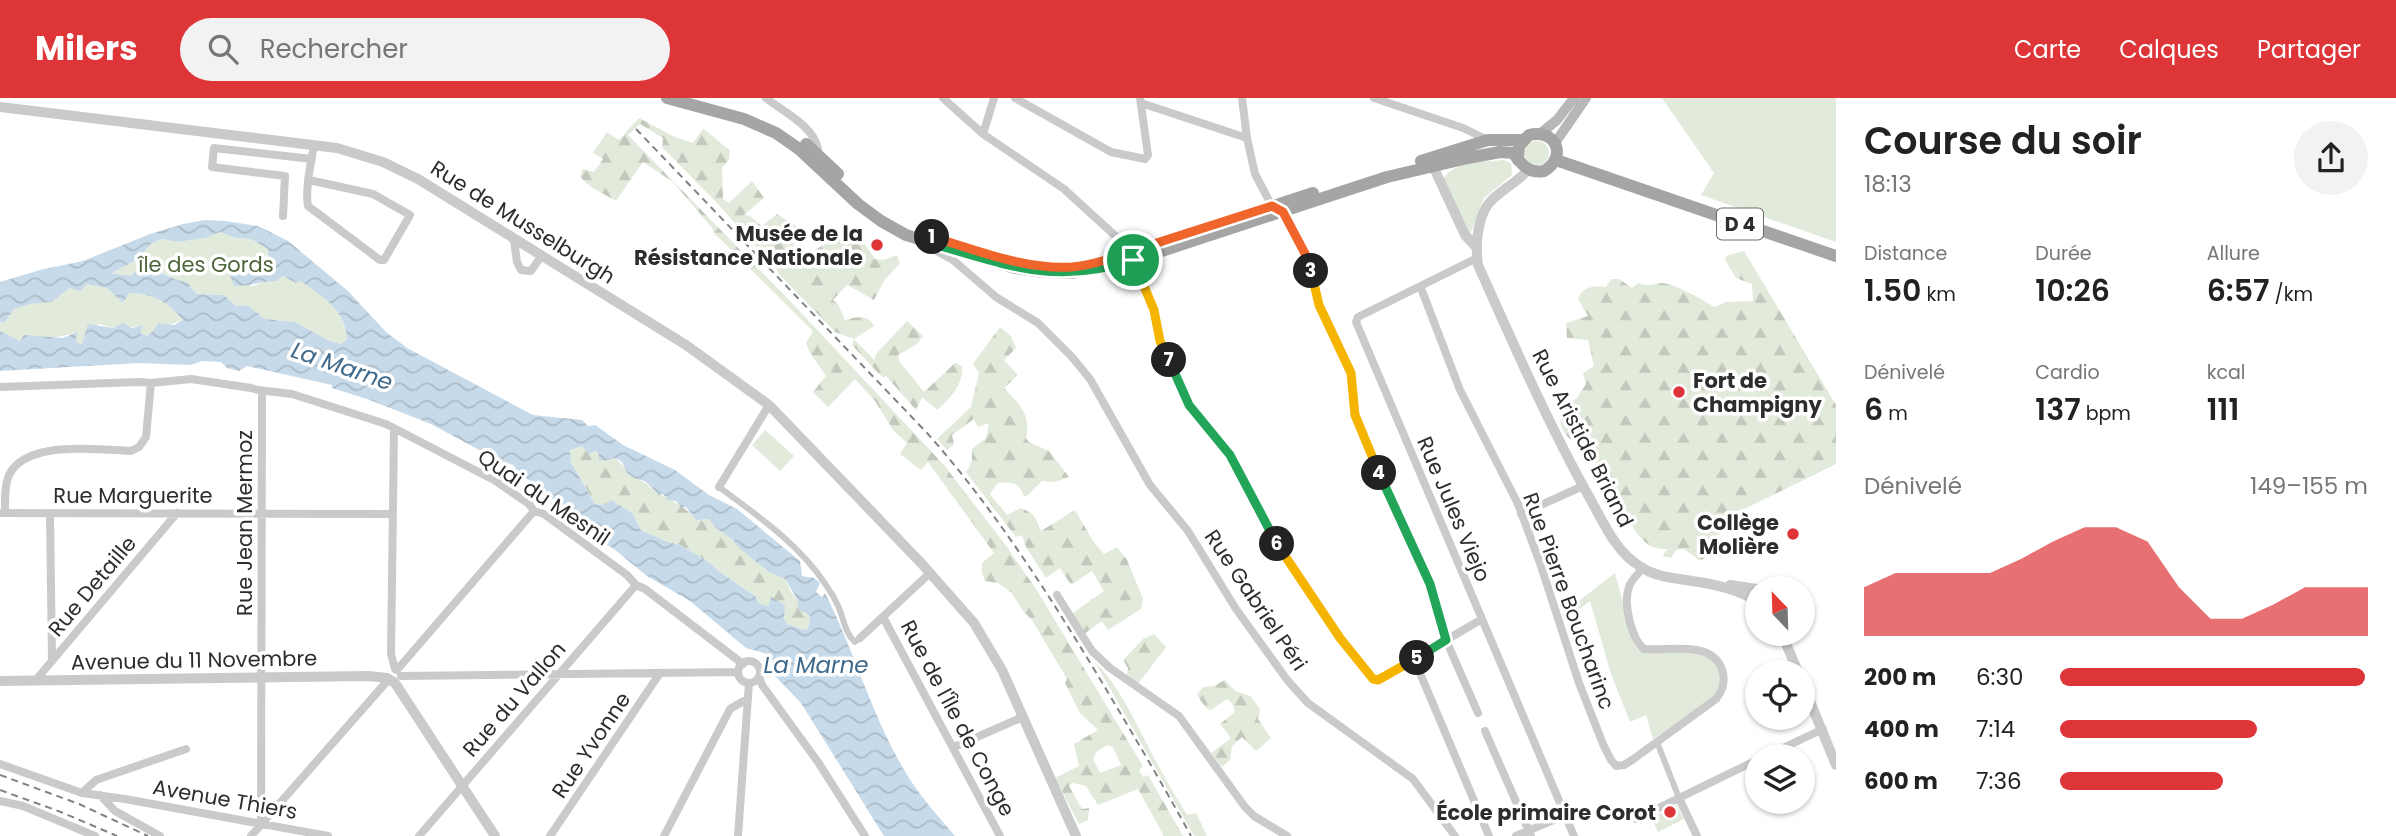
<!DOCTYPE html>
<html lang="fr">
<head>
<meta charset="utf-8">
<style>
  body { margin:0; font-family:Poppins,sans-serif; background:#f2f2f2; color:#222; height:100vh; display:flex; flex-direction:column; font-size:26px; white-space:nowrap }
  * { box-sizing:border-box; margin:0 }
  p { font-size:23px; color:#767676 }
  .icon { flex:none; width:38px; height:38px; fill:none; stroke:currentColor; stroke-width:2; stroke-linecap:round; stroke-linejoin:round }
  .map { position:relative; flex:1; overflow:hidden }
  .drawer { display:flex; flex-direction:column; background:#fff; width:560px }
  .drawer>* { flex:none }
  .needle { width:46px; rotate:337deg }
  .controls { position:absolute; left:1745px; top:478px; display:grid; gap:14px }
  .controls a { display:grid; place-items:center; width:70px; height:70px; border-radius:50%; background:#fff; box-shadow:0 2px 5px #0004; font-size:35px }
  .pin { position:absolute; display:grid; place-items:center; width:60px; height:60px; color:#fff; margin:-30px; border:4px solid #fff; border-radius:50%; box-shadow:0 2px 7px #0007 }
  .km { position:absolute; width:35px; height:35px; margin:-18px; border-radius:50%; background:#222; color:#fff; font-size:19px; line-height:35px; text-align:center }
  .round { display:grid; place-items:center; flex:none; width:74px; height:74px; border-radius:37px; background:#f2f2f2 }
  .headline { display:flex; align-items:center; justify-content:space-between; height:119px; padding:0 28px }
  h1 { font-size:38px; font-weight:600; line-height:52px }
  .metrics { display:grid; grid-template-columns:repeat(3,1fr); gap:10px; height:119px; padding:7px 28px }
  .metrics div { display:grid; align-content:center }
  .metrics b { font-size:30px; font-weight:600 }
  .metrics small { font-size:19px; font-weight:400 }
  .metrics p { font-size:19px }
  .chart { height:196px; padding:14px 28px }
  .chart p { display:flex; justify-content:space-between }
  .chart svg { width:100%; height:126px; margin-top:7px; fill:#de3539; opacity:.7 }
  ul { padding:0 28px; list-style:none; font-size:23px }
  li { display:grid; grid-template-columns:112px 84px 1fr; align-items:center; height:52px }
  li i { height:18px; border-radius:9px; background:#de3539 }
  header { display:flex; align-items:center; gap:42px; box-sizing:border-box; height:98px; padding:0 35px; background:#de3539; color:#fff }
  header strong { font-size:33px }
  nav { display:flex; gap:38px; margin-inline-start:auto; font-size:24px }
  .search { width:490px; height:63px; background:#f2f2f2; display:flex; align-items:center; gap:18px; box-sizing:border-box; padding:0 24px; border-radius:38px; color:#767676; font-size:26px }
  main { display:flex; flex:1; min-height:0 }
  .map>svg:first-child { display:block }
</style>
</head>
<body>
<header>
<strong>Milers</strong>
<div class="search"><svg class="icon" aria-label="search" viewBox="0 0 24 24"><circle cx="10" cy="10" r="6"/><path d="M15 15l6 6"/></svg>Rechercher</div>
<nav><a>Carte</a><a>Calques</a><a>Partager</a></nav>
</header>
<main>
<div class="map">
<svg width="1836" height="738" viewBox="0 0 1836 738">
  <defs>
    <pattern id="forest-firs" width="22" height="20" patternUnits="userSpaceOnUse" patternTransform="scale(1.75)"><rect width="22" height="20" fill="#e2eadb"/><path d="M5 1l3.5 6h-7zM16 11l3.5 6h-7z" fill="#c2c9bc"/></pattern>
    <pattern id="water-waves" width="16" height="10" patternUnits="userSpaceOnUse" patternTransform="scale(1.75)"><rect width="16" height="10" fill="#c7dae9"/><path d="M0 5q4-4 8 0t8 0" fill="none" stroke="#abbbc8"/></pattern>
  </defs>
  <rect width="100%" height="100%" fill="#fff"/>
  <path fill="#e2eadb" d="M1662,0h174v144l-135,-47 13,-22z
    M1525 55a12 12 0 1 1 24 0a12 12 0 1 1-24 0Z
    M1504,62l7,3 1,12 -28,23 -14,36 -27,-53c6,-20 43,-19 61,-21z
    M220,134l16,6 15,1 17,10v6l-12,5 -6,27 19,-7 8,1 6,-5 13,7 5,-3c24,20 42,26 46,59l-6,5 -11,-3 -35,-19 -30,-3 -18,-14 -11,1 -12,-11 -28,-1 -8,-11c-17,-5 -29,-13 -47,-17l-9,10 -20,-3 26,-14 13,-15 10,-5 17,3 27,-4z
    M87,186l20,4 16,15 6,-10c24,0 39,9 54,27l-29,10 -7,6 -7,-3 2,-7 -29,2 -14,-4 -16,20 -7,-2v-10c-8,4 -46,10 -55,9 -7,-1 -15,-7 -21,-10v-9l4,1 10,-14 16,-5 21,-2 19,-14z
    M765,332l29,26 -14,15 -28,-26z
    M1615,475l19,71 4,5 7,4h61c17,15 20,26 6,45l-59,41 -7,-24 -16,7 -19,-48 -21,-73 -26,20 -2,-7z
    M1095,564c28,28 43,67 62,101 9,18 20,35 30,52l9,-2 11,23h-13z
    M1677,707l7,14 -26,13 -7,-14z"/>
  <path fill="url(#forest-firs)" fill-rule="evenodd" d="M639,20l36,19 18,6 10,-14c9,5 16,14 27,21l-1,10 -7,7 1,32 6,4 23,-22 12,17 -20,17 6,1 12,10 15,-12 19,12 -2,21 6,10 11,-4 39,-27 6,5 19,28 9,1 13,-5 3,8 -16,18 -10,19 -27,-15 -14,15 5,4 7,16c11,-3 23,-6 29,6l-20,13 20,21 3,-7 30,-32 16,15 -6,8 -19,11 1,6 25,31 31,-29 7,3c1,19 -11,32 -25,44l-15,-13 -6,13 -30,-34 -3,1 -4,-3 -27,-29 2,-6 -19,-7 -57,-59 -4,-15 -6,-6 -10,-3 -40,-45 -56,-57 1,-9 -23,-14 -12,11 162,166 154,164 60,78 32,46 107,177 -4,4 4,7 5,-2 35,61h-19l-26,-47 -40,16 -12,-19 -13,-3 -4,3 13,23 7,-1 -1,12 -9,4 -24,-46 24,-12 -5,-22 24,-14 -18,-17 -15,-30 2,-4 -35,-59 -9,-9 -11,-18 -14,-10 -13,-2 -3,-8v-10l12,-10 -66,-91 -7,8 -21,-16 7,-11 -14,-13 -18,-29 -20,-22 -27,28 -15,-15 13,-16 -16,-23 -4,-10 7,-12 -100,-99v-3l-40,-47 -30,-20 -27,39 -25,-14 -11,-10 3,-8 11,3 9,-13 -10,-6 14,-21 12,8zM1108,647l5,2 8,18 -21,8 -7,-14 3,-7z
    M1744,153l92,154v59l-104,51 -13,17 -15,27 -5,1 -15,-11 -8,1 -5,8 -8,-2 4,-7c-11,0 -17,-2 -24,-9 -13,-13 -16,-27 -24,-42 -9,-18 -23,-33 -35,-49 -6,-7 -15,-8 -20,-17 -5,-9 -4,-16 -1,-25l14,-9 9,-14 -3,-11 11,-7 -6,-26 -21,-2 -1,-15 22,-7 -10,-17c4,-13 17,-13 28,-12l5,-8h8l13,9 6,-5c14,4 12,1 23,0 12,0 43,17 53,24l13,-5 26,-1 -1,-17 -16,-6 -11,-18 1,-4z
    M1000,229l11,9 5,12 -12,12 14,15 -14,13c16,17 27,26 22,50l3,4 20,9 20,26 -14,5 -13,-1 -15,15h-3c-5,-14 -12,-14 -26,-13l-8,11 17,21 14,-7c13,5 15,10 20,23l34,-21 18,31 11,13 13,-7 10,13 16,39 -2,10 -33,21 -6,-9 -22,16 -13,-20 37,-26 -12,-20 -21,14 -11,-17 -14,10 -20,-31 -4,-12 -6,2 -51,-66 3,-1 4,-10v-11l14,-11 3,-15 -11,4 -4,-8 -22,16 2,9 -7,6 -10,-11 34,-32 8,-34 -6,-9z
    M582,347l17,9 5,7 11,-3 21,21c12,2 14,11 23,15 16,8 26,12 37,26l13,-1c6,8 13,12 21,19 18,15 33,31 55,41l6,13 19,24 -2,13 -3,1 -18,-6 -9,-22 -7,-4 -3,8 -8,-2 -5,-8 -34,-23 -14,-12 -27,-16 -15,-4 -24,-11 -9,-17 -27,-8 -10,-1 -24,-43 -1,-11z
    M1154,536l12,13 -28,37 -11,-9 1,-7 -5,-8 20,-21z
    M1225,582l10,11 15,5 10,13 -2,10 13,19 -15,13 -14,-14 -10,9 -2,14 -8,7 -11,-14 20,-15 -11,-14 15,-12 -3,-9 -5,-4 -16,11 -5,-2 -9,-13 6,-8 11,-1z"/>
  <path fill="url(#water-waves)" fill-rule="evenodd" d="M205,122l20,1 33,5 30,15 60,50 38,41 21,16 126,67 49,5 6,6 7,-1 28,20 52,25 34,25 28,14 63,52 2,15 12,2 6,5 -4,9 6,5 3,-4c28,55 46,120 78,175 14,25 34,47 52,68h-71l-83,-133 -28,-29 -1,-9 -8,-12 -18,-5 -56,-47 -43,-25 -33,-27 -33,-21 -31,-32 -31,-23 -6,-8 -17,-6 -65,-35 -64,-25 -35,-11v-3l-85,-19 -8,5 -12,-3 -6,-6 -19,-1 -11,4 -52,-2 -139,8v-40l20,10 4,-6 39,3 14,-6 -1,10 6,2 6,-20 25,4 10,-5 9,5 11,-3 -3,8 7,3 7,-6 4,-7 16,2 9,-5c-15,-18 -30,-27 -54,-27l-6,10 -16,-15 -20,-4 -7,7 -10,-3 -19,14 -21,2 -16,5 -10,14 -4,-1v-40l40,-12 43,-9 67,-27 33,-10zM220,134l16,6 15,1 17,10v7l-12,4 -5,10 -22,3 5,13c16,1 29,-6 43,-5l6,-5 13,7 5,-2c23,18 43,26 46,58l-6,5 -11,-3 -35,-19 -30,-3 -18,-14 -11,1 -12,-11 -28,-1 -8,-11c-18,-5 -29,-12 -47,-17l-10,10 -19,-3 26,-14 13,-15 10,-5 17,3 27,-4zM582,348l7,8 6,-3 4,3v6l5,1 11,-3 7,4 5,11 9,6 9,2 13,13h5l5,6 8,1 5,6h5l10,13 13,-1 6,8 18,13 6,8 30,24 16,7 12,20 2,12 6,1 5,4 -2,13 -3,1 -18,-6 -3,-6 1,-13 -14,-8 -3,9 -8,-2 -5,-8 -34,-23 -14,-12 -27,-16 -15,-4 -24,-11 -9,-17 -21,-13 -6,5 -10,-1 -24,-42 -1,-12z"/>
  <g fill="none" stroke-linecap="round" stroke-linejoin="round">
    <path stroke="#cacaca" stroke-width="6" d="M719,389c39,29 80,57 107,98 5,7 10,16 13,23 5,12 6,25 16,34l5,-4
      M1657,644l22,56"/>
    <path stroke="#cacaca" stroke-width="8" d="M766,0c17,14 47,27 52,51l-3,4
      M943,0l40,36 81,55 57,52
      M1015,0l96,54 34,7 3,-4 -8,-57
      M1242,0l5,40 8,36 17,32 11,6 27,51 9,42 32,68 4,42 41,97 34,72 16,56 32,73
      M1374,0l89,30 25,12
      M1141,5l106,35
      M983,36l11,-36
      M309,82l64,14 37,21 -26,45h-4l-72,-54c-3,-19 3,-42 6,-61
      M283,118l2,-40 -73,-9 2,-19 98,11
      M514,142l3,22 4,8 10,1 11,-16
      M930,144l3,7 20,11 43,37 42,26 34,34 18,22 60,106 38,46 48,78 52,72 20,22 105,76 42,57
      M1131,158l23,54 7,31 28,64 41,50 44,85 66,98 33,41 5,1 104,-61
      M1477,160l-119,59 -2,5 218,514
      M1421,190l39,102 58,114 22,59 39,120 24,61 8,16 5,6 8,-1 8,-5 84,-61c6,-8 9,-15 7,-26 -8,-34 -52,-22 -79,-24 -13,-11 -21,-46 -15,-62 2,-7 9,-13 13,-18
      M0,289l139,-5 12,1 40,-4 60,9 7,2 34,4 94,30 108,56 35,24 5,7 10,3 83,61 9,10 9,4 98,75
      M394,331l-3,225 4,15
      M719,389l50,-82
      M0,415l392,1
      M5,415c0,-12 -1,-26 4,-38 17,-35 89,-26 122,-24l8,-4 7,-10 5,-54
      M50,415l2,148
      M1521,416l62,-28
      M1057,497l35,56 18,17 69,48 66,91 9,9 33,20
      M883,519l117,219
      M860,540l70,-65
      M1414,561l75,177
      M738 574a11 11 0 1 1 22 0a11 11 0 1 1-22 0Z
      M397,572l137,-159
      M401,578l337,-4
      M759,579l3,8 56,77 47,74
      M35,583l142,-168
      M1485,633l46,105
      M954,649l69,-30
      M1766,658l57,-27
      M0,666l82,29 43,6 203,37
      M82,695l14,-13 90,-31
      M100,697l15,16 45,25
      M1679,700l18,38
      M0,703l23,5 72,30
      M1636,721l121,-59
      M261,726l1,-433
      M251,738l138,-157
      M419,738l217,-251
      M550,738l110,-163
      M664,738l66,-127 17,-10
      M738,738l11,-153
      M1516,738l49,-21"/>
    <path stroke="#cacaca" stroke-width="10" d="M0,9l337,41 46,14 35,17 268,166 83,60 153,159 52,59 28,47 74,166
      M1433,68l32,69 12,13
      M1528,72c-10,11 -23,18 -34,28 -17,14 -19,47 -16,67 35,78 69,156 110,230 15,26 27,57 53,72 15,10 33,11 51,14 23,3 45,8 65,20
      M1730,487l27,4
      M1782,536l16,38
      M0,583l369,-5 18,2 8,5 100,153
      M1802,584l34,83"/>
    <path stroke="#b7b7b7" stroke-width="10" d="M1541,35l16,-13 17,-22
      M1555,45l31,-45"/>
    <path stroke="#a5a5a5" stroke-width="12" d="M667,0l77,21 32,14 23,16 59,55 23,17 25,14 109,33 28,4 29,1 47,-8 268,-88 81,-19 32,-6 13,1c9,11 15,21 31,18 24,-14 12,-43 -15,-36l-10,11 -1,14
      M806,46l32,30
      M1556,62l280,96
      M1421,63l67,-21h35
      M1261,112l52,-17
      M1097,164l50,-16"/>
    <path stroke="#828282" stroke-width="2" stroke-dasharray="7 5" stroke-linecap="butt" d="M636,31l292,305c67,76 120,159 172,245 31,52 62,104 91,157
      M0,677l79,29 69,32
      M0,692l61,22 56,24"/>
  </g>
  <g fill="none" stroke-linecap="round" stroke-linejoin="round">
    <defs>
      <path id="split-1" d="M932,139l-2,6c75,21 124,43 203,17"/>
      <path id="split-2" d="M932,139c45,13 92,33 140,30 23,-2 46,-11 69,-19"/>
      <path id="split-3" d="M1141,150l131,-42 11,6 27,51 1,8"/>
      <path id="split-4" d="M1311,173l8,34 32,68 4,42 24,58"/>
      <path id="split-5" d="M1379,375l51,111 16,56 -29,18"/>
      <path id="split-6" d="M1277,446l63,94 33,41 5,1 39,-22"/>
      <path id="split-7" d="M1169,262l20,45 41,50 47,89"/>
      <path id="split-8" d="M1133,162l21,50 6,31 9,19"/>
    </defs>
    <use href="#split-1" stroke="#fff" stroke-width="14"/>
    <use href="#split-2" stroke="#fff" stroke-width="14"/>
    <use href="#split-3" stroke="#fff" stroke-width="14"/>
    <use href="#split-4" stroke="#fff" stroke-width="14"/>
    <use href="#split-5" stroke="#fff" stroke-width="14"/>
    <use href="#split-6" stroke="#fff" stroke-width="14"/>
    <use href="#split-7" stroke="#fff" stroke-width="14"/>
    <use href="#split-8" stroke="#fff" stroke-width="14"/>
    <use href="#split-1" stroke="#22a559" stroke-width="9"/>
    <use href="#split-2" stroke="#f0652b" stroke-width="9"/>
    <use href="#split-3" stroke="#f0652b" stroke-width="9"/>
    <use href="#split-4" stroke="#f5b400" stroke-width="9"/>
    <use href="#split-5" stroke="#22a559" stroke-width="9"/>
    <use href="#split-6" stroke="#f5b400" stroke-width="9"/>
    <use href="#split-7" stroke="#22a559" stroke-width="9"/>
    <use href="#split-8" stroke="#f5b400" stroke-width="9"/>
  </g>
  <g fill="#de3539" stroke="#fff" stroke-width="2.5">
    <circle cx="877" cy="147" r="7"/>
    <circle cx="1679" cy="294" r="7"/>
    <circle cx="1793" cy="436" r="7"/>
    <circle cx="1670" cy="714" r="7"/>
  </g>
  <g text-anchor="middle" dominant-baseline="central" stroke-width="7" stroke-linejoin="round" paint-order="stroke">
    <rect fill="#fff" stroke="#6c6c6c" stroke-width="2" x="1717" y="110.5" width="46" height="31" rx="5"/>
    <g font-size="19" font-weight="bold" fill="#2d2d2d">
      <text x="1740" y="126">D 4</text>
    </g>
    <g font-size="21" fill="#2d2d2d" stroke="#fff">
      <text transform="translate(523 124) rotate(32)">Rue de Musselburgh</text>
      <text transform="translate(1583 340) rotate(63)">Rue Aristide Briand</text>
      <text x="133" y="397">Rue Marguerite</text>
      <text transform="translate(544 399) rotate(34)">Quai du Mesnil</text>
      <text transform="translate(1454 411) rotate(67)">Rue Jules Viejo</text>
      <text transform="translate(244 425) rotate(-90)">Rue Jean Mermoz</text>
      <text transform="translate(92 488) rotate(-50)">Rue Detaille</text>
      <text transform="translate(1256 502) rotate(56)">Rue Gabriel Péri</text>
      <text transform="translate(1569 503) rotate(70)">Rue Pierre Boucharinc</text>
      <text transform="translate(194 562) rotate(-1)">Avenue du 11 Novembre</text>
      <text transform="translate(514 601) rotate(-49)">Rue du Vallon</text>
      <text transform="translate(958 620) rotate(62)">Rue de l'Île de Conge</text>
      <text transform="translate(591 647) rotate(-56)">Rue Yvonne</text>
      <text transform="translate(225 701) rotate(10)">Avenue Thiers</text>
    </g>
    <g font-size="21" font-weight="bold" fill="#2d2d2d" stroke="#fff" text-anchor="end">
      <text x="863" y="135">Musée de la<tspan x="863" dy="24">Résistance Nationale</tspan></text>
      <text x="1693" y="282" text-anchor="start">Fort de<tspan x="1693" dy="24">Champigny</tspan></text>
      <text x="1779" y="424">Collège<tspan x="1779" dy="24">Molière</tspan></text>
      <text x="1656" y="714">École primaire Corot</text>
    </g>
    <g font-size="21" fill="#4e663c" stroke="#fff">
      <text x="206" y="166">île des Gords</text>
    </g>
    <g font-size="23" font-style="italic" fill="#3f698b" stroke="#fff">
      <text transform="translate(342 268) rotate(19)">La Marne</text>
      <text x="816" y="567">La Marne</text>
    </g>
  </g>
</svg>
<div class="controls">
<a><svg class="needle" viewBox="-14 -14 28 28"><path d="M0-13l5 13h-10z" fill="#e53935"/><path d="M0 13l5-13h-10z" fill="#767676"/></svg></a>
<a><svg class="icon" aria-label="locate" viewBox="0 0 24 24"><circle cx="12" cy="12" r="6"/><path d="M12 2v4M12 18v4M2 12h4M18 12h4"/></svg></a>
<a><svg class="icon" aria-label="layers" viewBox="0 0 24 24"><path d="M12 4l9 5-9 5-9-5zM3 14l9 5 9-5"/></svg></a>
</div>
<div class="pin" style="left:1133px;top:162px;background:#1e9e55"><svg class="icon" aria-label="arrive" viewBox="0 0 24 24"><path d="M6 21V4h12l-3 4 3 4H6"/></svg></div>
<b class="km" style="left:932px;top:139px">1</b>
<b class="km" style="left:1311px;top:173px">3</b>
<b class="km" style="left:1379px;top:375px">4</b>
<b class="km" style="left:1417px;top:560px">5</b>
<b class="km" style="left:1277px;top:446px">6</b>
<b class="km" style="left:1169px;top:262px">7</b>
</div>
<section class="drawer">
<div class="headline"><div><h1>Course du soir</h1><p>18:13</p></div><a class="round"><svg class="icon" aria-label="share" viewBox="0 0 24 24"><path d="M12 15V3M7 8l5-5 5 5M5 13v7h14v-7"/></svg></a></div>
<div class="metrics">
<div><p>Distance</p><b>1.50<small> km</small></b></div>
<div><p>Durée</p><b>10:26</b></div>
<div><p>Allure</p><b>6:57<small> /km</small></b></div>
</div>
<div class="metrics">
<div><p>Dénivelé</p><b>6<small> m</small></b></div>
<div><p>Cardio</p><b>137<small> bpm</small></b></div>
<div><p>kcal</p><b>111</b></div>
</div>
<div class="chart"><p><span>Dénivelé</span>149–155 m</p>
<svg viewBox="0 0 160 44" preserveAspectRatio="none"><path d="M0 44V27L10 22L20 22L30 22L40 22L50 17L60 11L70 6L80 6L90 11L100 27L110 38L120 38L130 33L140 27L150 27L160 27V44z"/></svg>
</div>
<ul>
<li><b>200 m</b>6:30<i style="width:99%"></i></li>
<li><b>400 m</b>7:14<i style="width:64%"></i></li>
<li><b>600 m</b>7:36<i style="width:53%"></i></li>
</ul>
</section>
</main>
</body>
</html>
